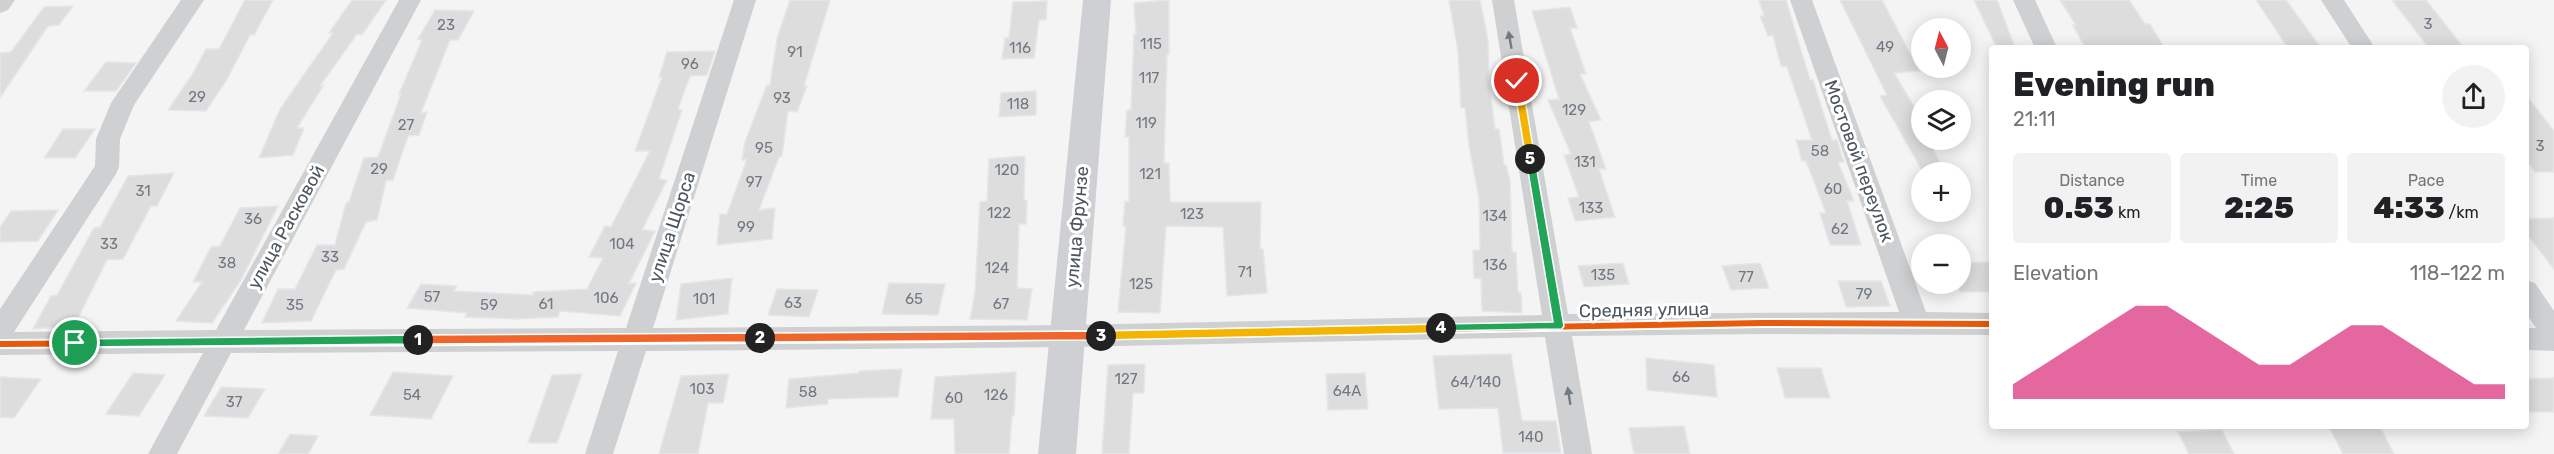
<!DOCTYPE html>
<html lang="en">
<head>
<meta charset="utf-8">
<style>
  body { margin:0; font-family:Rubik,sans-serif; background:#f2f2f2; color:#202124; height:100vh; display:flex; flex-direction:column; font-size:22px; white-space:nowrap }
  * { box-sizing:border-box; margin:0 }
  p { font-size:20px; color:#757577 }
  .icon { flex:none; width:33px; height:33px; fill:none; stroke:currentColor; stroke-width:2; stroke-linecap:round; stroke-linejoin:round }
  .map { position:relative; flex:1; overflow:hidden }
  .details { position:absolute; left:1989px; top:45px; width:540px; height:384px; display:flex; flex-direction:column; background:#fff; border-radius:6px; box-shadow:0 3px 15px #0003 }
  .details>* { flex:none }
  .needle { width:39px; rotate:353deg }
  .buttons { position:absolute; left:1911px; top:18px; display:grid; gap:12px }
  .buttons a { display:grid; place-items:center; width:60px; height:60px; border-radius:50%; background:#fff; box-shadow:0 3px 15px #0003; font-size:30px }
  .pin { position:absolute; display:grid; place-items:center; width:51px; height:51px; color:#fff; margin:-26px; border:3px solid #fff; border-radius:50%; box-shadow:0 2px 6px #0007 }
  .km { position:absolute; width:30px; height:30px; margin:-15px; border-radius:50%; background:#222; color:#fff; font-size:16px; line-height:30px; text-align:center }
  .round { display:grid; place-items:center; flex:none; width:63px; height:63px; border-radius:32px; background:#f2f2f2 }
  .summary { display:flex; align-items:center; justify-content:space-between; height:102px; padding:0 24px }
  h1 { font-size:33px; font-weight:800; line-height:45px }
  .metrics { display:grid; grid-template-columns:repeat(3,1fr); gap:9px; height:102px; padding:6px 24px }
  .metrics div { display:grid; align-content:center; border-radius:6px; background:#f2f2f2; text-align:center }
  .metrics b { font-size:30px; font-weight:800 }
  .metrics small { font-size:16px; font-weight:400 }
  .metrics p { font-size:16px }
  .chart { height:168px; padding:12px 24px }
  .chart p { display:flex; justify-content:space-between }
  .chart svg { width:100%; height:108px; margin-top:6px; fill:#db2777; opacity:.7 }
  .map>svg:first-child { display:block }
</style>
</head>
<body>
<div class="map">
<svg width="2554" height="454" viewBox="0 0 2554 454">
  <rect width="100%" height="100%" fill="#f4f4f4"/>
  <path fill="#ddddde" stroke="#e5e6e7" stroke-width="1.5" d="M245,0h28l-19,35h-4l-24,46 -20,30 -38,-1 24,-35 14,-26h13z
    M352,0h34l-24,35 -5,-1 -37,52h3l-26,42h7l-11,27 -34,3 21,-49 53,-76h-4z
    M790,0h40l-26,86h3l-10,26 -9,-1 -6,45 -3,1 -20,53 16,-2 -3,31 -55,6 3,-31h7l20,-55 -5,1 3,-18 22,-57h3l7,-46z
    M1169,0v54l-2,1 -3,108h5l1,39h91l-1,47h3l4,44 -40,3 -4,-69 -57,-1 -6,87 -42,-1 8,-86h-3l2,-25 4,1v-65h-4l2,-27h4l3,-76h2l-2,-31z
    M1449,0h31l8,40 1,41 6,48h4l5,36h2l4,15 2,72h4l2,40 3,1 1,20 -40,-2 -1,-32 -7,-1 -1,-28h7l-1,-52 -10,-52 -4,-38h-4l-3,-57z
    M1759,0h27l24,80h3l19,60h5l7,22h-6l16,39h-7l14,44h-31l-10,-32h6l-20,-52h-4l-6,-21h16l-25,-73 -6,-1 -8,-31 -5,1 -8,-20h4z
    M1840,0h42l37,71 -25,2 28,47v20h6l17,32h-22l-43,-76 7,-1z
    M1974,0h23l18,48h-18z
    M2060,0h69l16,24h5l14,23 -79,1 -12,-23h3z
    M2256,0h30l35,48h-33z
    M2392,0h34l38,48h-35z
    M1047,1l-1,19h-7l-5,38 -32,1 3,-21h4l4,-36z
    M73,6l-14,19 -11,1 -48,72v-45l11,-1 33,-45z
    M1570,7l7,21h-7l16,46h-6l21,46 -12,2 17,47h-7l16,48 -40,4 -7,-23 11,-1 -15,-42 7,-1 -23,-54 11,-1 -27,-88z
    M435,10l39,1 -16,29h-8l-29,73 6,-1 -8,23 -11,1 -15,44 -7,1 -9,39 -11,2 -22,47 -8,1 -25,51 -49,2 16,-34h17l22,-44h18l11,-42 3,-1 15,-44 14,-1 23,-63h-2l23,-54 -4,-1z
    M715,51l-8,24 -17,1 -12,33 4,1 -23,69 8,1 -25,50 13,1 -26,52h7l-16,33 -60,-5 -2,6 -43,2 -50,-2 2,-4 -60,-5 14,-24 36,2 -3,5 79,4v-3l54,-3 16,-31 -14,-1 16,-31 6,1 39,-76h-15l27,-74h-3l8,-25z
    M106,62l30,1 -20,28h-32z
    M1036,91v24l-37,2 2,-24z
    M2526,95l28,36v41h-19l-9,-12z
    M63,129h32l-20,29h-31z
    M1025,156l-1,44h3l-1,24h-7l-2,64 15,1 -5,31 -57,-1 5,-26 5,-91 7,-1 2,-42z
    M174,173l-17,33h-6l-28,53 -16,1 -33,66 -41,3 18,-33 6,-1 37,-67 6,-1 28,-51z
    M278,206l-37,74 -29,43 -36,-2 26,-39h-9l18,-35 9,-1 20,-38z
    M58,210l-20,31 -38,1v-15l11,-16z
    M2554,218v51l-28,-36v-14z
    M1992,262v30h-32v-29z
    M1623,263l6,21 -45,3 -6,-21z
    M1760,263l9,25 -38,2 -9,-24z
    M732,278l-4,36 -52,6 5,-36z
    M1838,281h43l9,25 -44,1z
    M889,283l56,1 -7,31 -56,-1z
    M777,289l41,1 -9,27 -41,-2z
    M1511,354l11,67h34l5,32h-58l-5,-45 -59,1 -6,-53z
    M1646,358l68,7 3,32 -70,-7z
    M1145,364l-1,29h-11l-4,61h-27l6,-89z
    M1777,368h44l9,30h-45z
    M902,369l-4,28 -70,2v5l-42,4 3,-29 70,-6v-2z
    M393,372l60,4 -22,43 -61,-4z
    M1016,372l-2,44h-2l-3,38h-54l-1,-35h-23l4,-42z
    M133,373l32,2 -26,41 -33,-2z
    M1365,373l3,36 -40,1 -2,-36z
    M582,374l-25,69h-29l24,-68z
    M729,374l-6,29h-15l-10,51h-39l22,-78z
    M0,377l41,2 -27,39 -14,-1z
    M2554,378v34h-28v-33z
    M221,387l44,2 -17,29 -44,-2z
    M1684,426l6,28h-56l-5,-26z
    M2329,427h51l14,27h-51z
    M2222,430l12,24h-45l-11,-22z
    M290,434l28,2 -10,18h-30z"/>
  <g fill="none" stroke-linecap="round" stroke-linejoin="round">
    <path fill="#ced0d2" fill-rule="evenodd" d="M0,0h15l-7,10 -8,3z
      M181,0h23l-70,105 -14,34 -1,28 -3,7 -102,158 202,-2 183,-330h22l-177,330 382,-2 108,-328h22l-103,328 418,-3 471,-10 -50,-315h22l54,314 331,-2 -109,-312h22l114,312 66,1v22l-230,-1 -190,2 20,118h-28l-19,-117 -474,10 -425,4 -33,103h-28l33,-103 -387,2 -54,101h-29l55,-101 -203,2v-46l95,-143 1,-27 15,-36z
      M2013,0h22l22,48h-22z
      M2321,0h23l31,48h-23z
      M2526,280l9,3 19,28v40l-28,-1v-22h10l-10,-15z"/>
    <path fill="#ced0d4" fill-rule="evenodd" d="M1083,0h28l-35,454h-38z"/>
    <defs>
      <path id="cycleway" d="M0,344l937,-6 825,-15 230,1"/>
    </defs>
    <use href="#cycleway" stroke="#fff" stroke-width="10"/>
    <use href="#cycleway" stroke="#e8590c" stroke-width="6"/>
  </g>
  <defs><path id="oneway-solid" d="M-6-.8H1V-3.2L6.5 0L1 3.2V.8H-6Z" transform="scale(1.5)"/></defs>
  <g fill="#727b83">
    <use href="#oneway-solid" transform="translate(1510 40) rotate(-100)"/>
    <use href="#oneway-solid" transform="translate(1569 396) rotate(-99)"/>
  </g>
  <path fill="#22a559" stroke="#fff" stroke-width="1.5" d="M418,335l5,5 -5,4 -343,3 -5,-4 5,-4z"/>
  <path fill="#f0652b" stroke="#fff" stroke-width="1.5" d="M760,333l5,5 -5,4 -342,2 -5,-4 5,-5z"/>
  <path fill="#f0652b" stroke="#fff" stroke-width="1.5" d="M1101,331l5,5 -5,4 -341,2 -5,-4 5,-5z"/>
  <path fill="#f5b400" stroke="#fff" stroke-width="1.5" d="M1441,324l5,4 -5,5 -340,7 -5,-4 5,-5z"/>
  <path fill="#22a559" stroke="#fff" stroke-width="1.5" d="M1530,155l5,4 29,167 -2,3 -125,2v-6l4,-1 112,-2 -27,-163z"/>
  <path fill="#f5b400" stroke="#fff" stroke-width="1.5" d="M1517,78l5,3 13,78 -5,3 -4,-3 -13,-78z"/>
  <g text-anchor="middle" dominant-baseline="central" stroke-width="6" stroke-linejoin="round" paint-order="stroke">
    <g font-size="15" fill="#707881">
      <text x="2428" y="24">3</text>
      <text x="446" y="25">23</text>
      <text x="1151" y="44">115</text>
      <text x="1885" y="47">49</text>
      <text x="1020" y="48">116</text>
      <text x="795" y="52">91</text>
      <text x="690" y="64">96</text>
      <text x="1149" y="78">117</text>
      <text x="197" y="97">29</text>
      <text x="782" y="98">93</text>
      <text x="1018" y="104">118</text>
      <text x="1574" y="110">129</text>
      <text x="1146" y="123">119</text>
      <text x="406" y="125">27</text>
      <text x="2540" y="146">3</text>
      <text x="764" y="148">95</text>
      <text x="1820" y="151">58</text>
      <text x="1585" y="162">131</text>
      <text x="379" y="169">29</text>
      <text x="1007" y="170">120</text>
      <text x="1150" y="174">121</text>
      <text x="754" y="182">97</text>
      <text x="1833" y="189">60</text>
      <text x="143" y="191">31</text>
      <text x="1591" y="208">133</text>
      <text x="999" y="213">122</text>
      <text x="1192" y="214">123</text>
      <text x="1495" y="216">134</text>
      <text x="253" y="219">36</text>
      <text x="746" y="227">99</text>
      <text x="1840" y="229">62</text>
      <text x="109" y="244">33</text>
      <text x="622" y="244">104</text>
      <text x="330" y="257">33</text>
      <text x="227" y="263">38</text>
      <text x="1495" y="265">136</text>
      <text x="997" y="268">124</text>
      <text x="1245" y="272">71</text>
      <text x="1603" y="275">135</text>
      <text x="1746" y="277">77</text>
      <text x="1141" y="284">125</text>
      <text x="1864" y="294">79</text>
      <text x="432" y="297">57</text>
      <text x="606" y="298">106</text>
      <text x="704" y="299">101</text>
      <text x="914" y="299">65</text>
      <text x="793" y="303">63</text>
      <text x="546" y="304">61</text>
      <text x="1001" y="304">67</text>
      <text x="295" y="305">35</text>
      <text x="489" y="305">59</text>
      <text x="1681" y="377">66</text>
      <text x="1126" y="379">127</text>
      <text x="1476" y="382">64/140</text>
      <text x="702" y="389">103</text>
      <text x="1347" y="391">64А</text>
      <text x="808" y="392">58</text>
      <text x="412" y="395">54</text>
      <text x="996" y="395">126</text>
      <text x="954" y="398">60</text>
      <text x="234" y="402">37</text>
      <text x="1531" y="437">140</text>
    </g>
    <g font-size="18" fill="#4a5661" stroke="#fff">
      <text transform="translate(1859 161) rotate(70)">Мостовой переулок</text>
      <text transform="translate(286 227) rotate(-61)">улица Расковой</text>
      <text transform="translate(672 227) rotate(-72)">улица Щорса</text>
      <text transform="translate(1077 227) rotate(-85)">улица Фрунзе</text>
      <text transform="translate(1644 310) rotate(-1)">Средняя улица</text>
    </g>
  </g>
</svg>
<div class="buttons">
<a><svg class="needle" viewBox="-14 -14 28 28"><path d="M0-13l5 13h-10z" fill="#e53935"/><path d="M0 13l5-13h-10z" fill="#757577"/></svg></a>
<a><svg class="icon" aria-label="layers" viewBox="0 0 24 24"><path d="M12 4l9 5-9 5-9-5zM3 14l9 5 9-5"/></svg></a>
<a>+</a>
<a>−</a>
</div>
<div class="pin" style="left:75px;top:343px;background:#1e9e55"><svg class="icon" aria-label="arrive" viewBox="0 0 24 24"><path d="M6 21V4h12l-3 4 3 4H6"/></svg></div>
<div class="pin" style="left:1517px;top:81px;background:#d93025"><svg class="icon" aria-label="check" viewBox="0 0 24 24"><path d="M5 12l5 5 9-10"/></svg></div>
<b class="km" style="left:418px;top:340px">1</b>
<b class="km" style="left:760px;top:338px">2</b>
<b class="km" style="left:1101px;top:336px">3</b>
<b class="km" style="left:1441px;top:328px">4</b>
<b class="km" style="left:1530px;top:159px">5</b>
<section class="details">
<div class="summary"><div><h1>Evening run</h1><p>21:11</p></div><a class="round"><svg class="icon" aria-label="share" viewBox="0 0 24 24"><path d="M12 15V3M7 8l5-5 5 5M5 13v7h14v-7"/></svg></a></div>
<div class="metrics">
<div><p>Distance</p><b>0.53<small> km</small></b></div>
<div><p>Time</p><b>2:25</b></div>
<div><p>Pace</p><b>4:33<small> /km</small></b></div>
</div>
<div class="chart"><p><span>Elevation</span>118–122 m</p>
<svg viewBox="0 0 160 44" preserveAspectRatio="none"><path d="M0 44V38L10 30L20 22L30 14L40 6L50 6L60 14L70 22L80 30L90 30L100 22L110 14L120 14L130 22L140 30L150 38L160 38V44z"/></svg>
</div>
</section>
</div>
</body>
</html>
